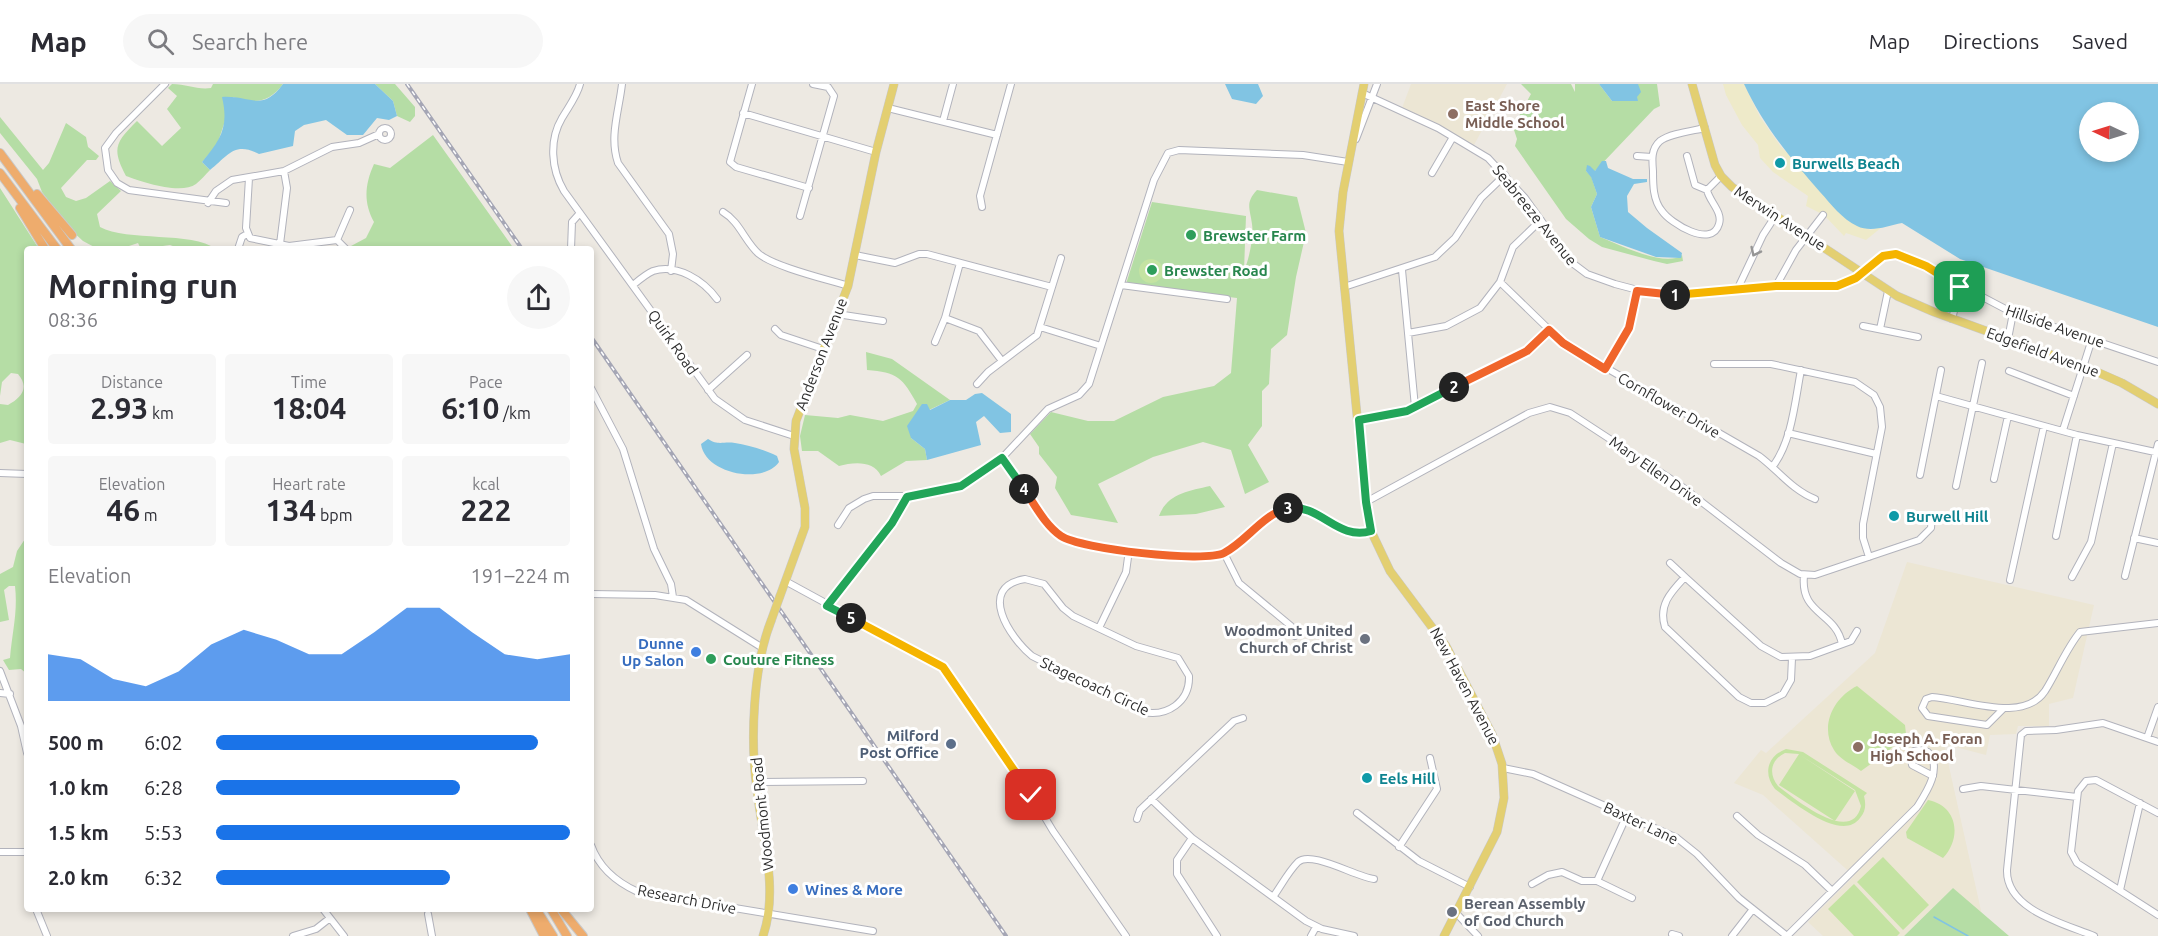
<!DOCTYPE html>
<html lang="en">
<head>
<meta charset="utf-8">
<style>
  body { margin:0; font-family:Ubuntu,sans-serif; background:#f7f7f7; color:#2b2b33; height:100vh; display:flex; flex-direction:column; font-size:22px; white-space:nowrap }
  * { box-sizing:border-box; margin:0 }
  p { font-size:20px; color:#7c7c81 }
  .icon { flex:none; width:33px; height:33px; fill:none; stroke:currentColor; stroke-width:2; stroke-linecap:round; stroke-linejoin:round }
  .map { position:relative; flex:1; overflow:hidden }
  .drawer { position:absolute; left:24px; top:162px; width:570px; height:666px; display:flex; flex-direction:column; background:#fff; border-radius:6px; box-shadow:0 3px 9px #0003 }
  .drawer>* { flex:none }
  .needle { width:39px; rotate:274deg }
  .tools { position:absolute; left:2079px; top:18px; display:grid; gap:12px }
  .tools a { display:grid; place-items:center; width:60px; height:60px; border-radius:50%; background:#fff; box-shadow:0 3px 9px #0003; font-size:30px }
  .pin { position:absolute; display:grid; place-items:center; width:51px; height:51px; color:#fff; margin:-26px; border-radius:12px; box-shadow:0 3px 9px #0006 }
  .km { position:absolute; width:30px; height:30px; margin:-15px; border-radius:50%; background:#222; color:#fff; font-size:16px; line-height:30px; text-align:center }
  .round { display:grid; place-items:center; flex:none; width:63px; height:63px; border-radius:32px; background:#f7f7f7 }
  .headline { display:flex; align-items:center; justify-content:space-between; height:102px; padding:0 24px }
  h1 { font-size:33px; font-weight:700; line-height:45px }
  .metrics { display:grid; grid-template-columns:repeat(3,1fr); gap:9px; height:102px; padding:6px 24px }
  .metrics div { display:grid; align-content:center; border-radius:6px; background:#f7f7f7; text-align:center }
  .metrics b { font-size:30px; font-weight:700 }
  .metrics small { font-size:16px; font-weight:400 }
  .metrics p { font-size:16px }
  .chart { height:168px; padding:12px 24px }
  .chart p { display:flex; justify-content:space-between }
  .chart svg { width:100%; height:108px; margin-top:6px; fill:#1a73e8; opacity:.7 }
  ul { padding:0 24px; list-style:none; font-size:20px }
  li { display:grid; grid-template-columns:96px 72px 1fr; align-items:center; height:45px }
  li i { height:15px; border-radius:8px; background:#1a73e8 }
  header { display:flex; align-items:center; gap:36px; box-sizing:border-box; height:84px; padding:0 30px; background:#fff; border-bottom:2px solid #e1e1e2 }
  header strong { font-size:28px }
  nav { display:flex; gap:33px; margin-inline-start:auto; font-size:21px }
  .search { width:420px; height:54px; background:#f7f7f7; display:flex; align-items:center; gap:15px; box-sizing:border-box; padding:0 21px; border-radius:33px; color:#7c7c81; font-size:22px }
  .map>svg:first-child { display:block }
</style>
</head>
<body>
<header>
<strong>Map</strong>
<div class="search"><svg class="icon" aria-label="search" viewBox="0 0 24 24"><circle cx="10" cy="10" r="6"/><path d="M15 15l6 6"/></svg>Search here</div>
<nav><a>Map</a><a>Directions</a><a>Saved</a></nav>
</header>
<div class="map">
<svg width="2158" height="852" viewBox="0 0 2158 852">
  <rect width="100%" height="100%" fill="#ede9e2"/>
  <path fill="#ece6d4" d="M1411,0h96l-33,61 -72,-37z
    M1907,478l187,43 -21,93 -24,6v22h-31l-2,8 -26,1 -4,20 -42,-11 38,171 -29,-27 -49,48h-81l-15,-14 46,-46 -91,-81 -29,-12 27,-33 5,3 109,-100z"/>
  <path fill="#b5dda5" d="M172,0c15,0 25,6 39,4l2,-4h70c-14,19 -29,20 -50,13l-16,48 -15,17 8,8c-5,5 -9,10 -14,14 -15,11 -54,-2 -70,-8 -15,-28 -10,-34 11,-55l25,25 19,-18 -14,-19 10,-13 -9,-8z
    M375,0h20l20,23v9l-5,6 -13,-6 -4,-15z
    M1521,0h50l4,8v-8h24l13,17 25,-4 1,-13h19l3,22 -6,3 -59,62h-9l5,5 6,18 -6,13 9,30c18,7 65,31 82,18l1,6 -16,3 -13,-3 -52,-14 -13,-8 -23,-20 -51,-73 2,-7 -4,-12 18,-33z
    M0,33l43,53 6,-7 17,-40 20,14 2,10 11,9 -3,4h-9l-26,28 5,9 10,4 10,-3 24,-17 11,10 -24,23 3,13c27,15 92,4 116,22h-35l-11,-4 -29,4 -3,-6 -9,3v3h-31l-15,-8 -12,-11 -29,-38 -5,-13 -37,-46z
    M433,51l81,114h-161l-2,-3 15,-8 8,-16c-11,-20 -9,-38 0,-58l16,4z
    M0,104l39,61h-12l-1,195 -16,-4 -10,3v-39l8,1c13,-7 22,-17 10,-31l-7,-1 -9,9 -2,14z
    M1257,106l40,7 9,36 -10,44 -9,58 -16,14 -2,35 -7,7v35l-14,19 21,37 -24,12 -14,-44 -28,-8 -50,15 -55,27 20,39 -47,-8 -16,-27 2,-11 -18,-23v-7l-9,-13 21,-22 37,9h26l49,-24 51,-11 17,-13 6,-75 -111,-14 26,-82 94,14 -2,55c5,-12 10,-34 8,-47 -2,-16 -7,-21 5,-34z
    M866,268l26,7 58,41 -21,10 -18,28 14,11 2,11 -21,1 -25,15c-7,-16 -28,-14 -42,-10l-21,-15h-16l-2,-15 5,-21 33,3 12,-3 33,6 30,-10 4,-7c-14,-26 -20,-32 -50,-34z
    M1210,402l15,21 -29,7 -37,2c8,-22 29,-25 51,-30z
    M27,452v138l-6,-5 -12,1 -6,-10 7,-2c2,-25 8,-46 5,-72h-6l-5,4 5,30 -9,2v-48l13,-7 4,-16z
    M1953,804l56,48h-105z"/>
  <path fill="#eeeac9" d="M1723,0h21l16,33 21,30 89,83 12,-3 -16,13 -20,-7 -2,3 -20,-21 -18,-9 2,-10 -35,-24 -13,-14 -2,-13 -16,-20 -16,-30z"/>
  <path fill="#c4e3a2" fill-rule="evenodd" d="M1139 187a12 12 0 1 1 24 0a12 12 0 1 1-24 0Z
    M1857,602l48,39 1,9 -20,19 -25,18c-8,-6 -22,-12 -27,-21 -15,-24 0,-53 23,-64z
    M1786,665l17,3 64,41 -3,3c2,8 2,15 -4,22 -18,25 -67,-16 -85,-29 -12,-15 -8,-33 11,-40zM1785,669l14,1 -20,31 56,36 20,-30 -55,-36 55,35 6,16c-9,40 -66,-7 -83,-20 -10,-13 -7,-26 7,-33z
    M1928,716c30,6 34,38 15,58l-36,-20 -1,-6z
    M1883,773l46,48 -26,25 -46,-48z
    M1854,800l46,49 -3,3h-43l-26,-27z"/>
  <path fill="#81c4e3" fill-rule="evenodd" d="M283,0h92l18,17 4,15 -8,4 -12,-2 -14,17h-16l-21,-15 -22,5 -9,6 -2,15 -34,8c-25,-13 -31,2 -49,16l-8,-8c19,-23 27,-35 20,-65 28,-2 40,16 61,-13z
    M1225,0h33l5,12 -7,8 -24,-5z
    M1599,0h39l3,8 -4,5 1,4h-26z
    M1744,0h414v243l-198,-68 -58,-36c-15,3 -31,10 -45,3 -15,-7 -26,-22 -37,-34 -30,-34 -57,-67 -76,-108zM2090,28h38v40h-38z
    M1602,77h4l2,7 25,11h14v3l-13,2 -7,12 1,16 19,16 35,25 -1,5 -25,-1 -56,-20 -9,-30 6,-13 -6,-17 -5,-6 1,-6 3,1 5,5z
    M982,309l29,21v18l-11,1 -16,-17 -8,6 5,23 -54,15 -2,-11 -14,-11 -4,-12 15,-22h5l3,6 20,-10h16l9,-6z
    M708,355c11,7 15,2 27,4 13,2 30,7 42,13l2,6c-16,23 -74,12 -78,-18z"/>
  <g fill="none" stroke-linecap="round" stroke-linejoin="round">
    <path stroke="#81c4e3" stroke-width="1.5" d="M1934,833l34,19"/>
    <defs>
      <path id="minor" d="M165,0l-49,49 -11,15 3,22 9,13 12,7 97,13
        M580,0c-3,12 -11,22 -18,34 -13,22 -11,51 2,73l151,208 30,21 49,16
        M622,0c-3,27 -13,53 -4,79l51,71 4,20 -2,17
        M752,0l-22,78 6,5 73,21
        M1362,9l76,35 50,30 37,40 46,64 16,12 28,10 38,10 33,1 90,-9h61l19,-8 27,-21 18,-3 112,59 145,49
        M888,24l109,27
        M743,29l133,39
        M943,37l10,-37
        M1705,44c-13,3 -34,5 -45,13 -9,8 -8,19 -7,30 0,14 0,29 9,40 8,12 50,38 57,13 4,-12 -10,-23 -12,-34l14,-14
        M379 50a6 6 0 1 1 12 0a6 6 0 1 1-12 0Z
        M1356,55l21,-55
        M1637,72l15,1
        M1687,72l8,29 12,5
        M1432,89l21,-36
        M249,94l-3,50 4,10 39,8 48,-6 9,9
        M208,119l8,-12 16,-11 52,-9 48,-24 27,-4 20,-9
        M982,123l-2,-11 31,-112
        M723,128c17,10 22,30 36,42 16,13 67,25 89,32
        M800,132l34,-120 -6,-9 -15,-3
        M337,156l13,-30
        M280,160l7,-56 -3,-17
        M238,165l4,-12 5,-3
        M571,165l1,-27 8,-9
        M855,171l40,8 24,-9h8l125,33
        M1402,186l13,137
        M1500,198l63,61 196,113c19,14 33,34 56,43
        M633,201c6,-5 13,-11 20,-14 24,-8 51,10 64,28
        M1121,201l106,14
        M1776,202l20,-36 27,-35
        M1344,203l91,-30 20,-19 26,-40 24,-23
        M1737,206l26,-55 13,-20
        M837,230l46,7
        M945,234l34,13 23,30
        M1952,235l8,-32
        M1863,242l55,11
        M1040,243l61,19
        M775,245l6,6 42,14
        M1880,245l8,-38
        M1408,249l38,-7 34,-18 20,-26 13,-35 28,-27
        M2008,255l5,-26
        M935,258l10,-24 15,-55
        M1714,280h57l84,18 19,13 6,12 2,20 -19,97v14l6,19
        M1605,285l24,-41 8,-37
        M2009,287l65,25
        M977,300l11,-12 49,-37 24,-77
        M591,304l32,61 31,100 17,35 2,13
        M708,306l39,-35
        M1936,312l141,39 78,17
        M1359,336l48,-9 120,-60 22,-21
        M2063,346l29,-91
        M1788,349l88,21
        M1002,374c16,23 36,61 57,77 19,14 145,28 165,17 23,-11 41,-42 68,-45 32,-3 42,34 79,24
        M1773,382c19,-25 22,-65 28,-96
        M0,389l27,1
        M1920,391l21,-105
        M1994,395l14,-63
        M1956,402l26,-123
        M1366,418l163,-89 21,-6 20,6 107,70 104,80 19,11 15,1 104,-35 12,-12 1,-13
        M838,441l11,-17 15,-9 9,-3h42l39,-8 20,-9 28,-21 46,-49 31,-14 10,-11 65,-204 14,-27 11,-3 124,5 45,7
        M2056,452l21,-101
        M2134,454l24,5
        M1224,469l15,30 52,43 4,10
        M1670,479l15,14c-14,15 -27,28 -20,50l74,70 12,6h14l18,-9 8,-14 1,-22
        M1804,492c-4,39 32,36 38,68
        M2125,492l33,-132
        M1685,493l76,69 20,11 29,-1 41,-15 6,-10
        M2072,493l19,-35 22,-99
        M1025,495l19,5 19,24 10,8 63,30 42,12 11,18c1,26 -22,41 -46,36l-111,-56c-22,-18 -56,-69 -7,-77z
        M2010,496l34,-154
        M787,498l156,85 76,107 34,57 73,105
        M591,510l64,1 31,5 75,47
        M827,522l65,-83 15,-26
        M1099,544l27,-56 3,-22
        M0,587l21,55 6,27
        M0,609l10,1
        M2003,625l-16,16 -59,-9 -6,-8 4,-9 6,-2c33,2 91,27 113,-6 12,-19 21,-42 35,-59l78,-9
        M2147,654l11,-31
        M1503,684l30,6 144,64 20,16 42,44 48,38
        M756,698l107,-1
        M1963,705l18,-3 96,11
        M1151,715l41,39 114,83 16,8 32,7
        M1357,729l62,48 51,26
        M2158,729l-62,-33 -10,1 -8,10 -7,61 6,11 81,52
        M1737,732l21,19 47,30 27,26
        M1137,735l3,-9 94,-89 9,-3
        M1192,754l-15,22v14l40,62
        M591,761c8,23 25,37 47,47l235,39
        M1399,763l38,-58 -7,-31
        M0,768h27
        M1597,797l30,-66
        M1532,800l16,-9 14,-3 20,9h15l35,17
        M2120,806l20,-87
        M1273,813c8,-11 15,-25 25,-35 13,-12 58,15 76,17
        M36,825l11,27
        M323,825l21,27
        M1456,829l22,23
        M428,830l4,22
        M1672,850l7,2
        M293,852l23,-7 14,-11
        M1311,852l5,-9
        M1732,852l21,-27
        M1787,852l130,-129c9,-14 26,-39 11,-55l-9,-2 -5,1 -3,6 1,8 21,11
        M2094,852c-29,-12 -88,-26 -87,-66l14,-135 5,-4 30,-1 47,-7 55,19"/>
      <path id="major" d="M1364,0l-21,108 -4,39 26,266 6,34 19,40 56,75 46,88 10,30 2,34 -7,34 -53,104
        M1692,0l23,81 6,11 11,11 165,109 37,16 154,56 34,15 36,21
        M780,512l25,-69v-19l-11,-59 2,-28 52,-135 28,-134 18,-68
        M763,852c16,-46 -1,-100 -6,-146 -7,-49 -4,-123 14,-169"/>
      <path id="highway" d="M0,69l71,96
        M0,89l57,76
        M37,110l35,41
        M20,124l25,41
        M530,825l14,27
        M536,825l17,27
        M551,825l16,27
        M561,825l22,27"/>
    </defs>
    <use href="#minor" stroke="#b2b3bc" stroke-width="8"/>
    <use href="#major" stroke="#c9c9c9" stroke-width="9"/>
    <use href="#highway" stroke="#c9c9c9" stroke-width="10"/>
    <use href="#minor" stroke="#fff" stroke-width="6"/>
    <use href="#major" stroke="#e3cf71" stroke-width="8"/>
    <use href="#highway" stroke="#eeac6d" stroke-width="8"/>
    <defs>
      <path id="rail" d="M407,0l115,165
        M591,253l415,599"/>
    </defs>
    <use href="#rail" stroke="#a5a6b5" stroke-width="4"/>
    <use href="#rail" stroke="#fff" stroke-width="1.5" stroke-dasharray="4.5" stroke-linecap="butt"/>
    <defs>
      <path id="major-bridge" d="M771,537l9,-25"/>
    </defs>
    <use href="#major-bridge" stroke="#c9c9c9" stroke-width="9" stroke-linecap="butt"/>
    <use href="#major-bridge" stroke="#e3cf71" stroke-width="8"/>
  </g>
  <defs><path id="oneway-chevron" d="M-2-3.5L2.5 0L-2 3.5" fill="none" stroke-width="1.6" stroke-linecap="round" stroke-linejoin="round" transform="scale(1.5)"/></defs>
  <use stroke="#969696" href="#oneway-chevron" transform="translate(1755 168) rotate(116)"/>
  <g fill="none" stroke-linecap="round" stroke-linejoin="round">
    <defs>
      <path id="split-1" d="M1675,211l101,-9h61l19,-8 27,-22 13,-2 30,12 34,21"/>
      <path id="split-2" d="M1454,303l73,-36 22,-21 14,13 42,26 24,-41 8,-37 38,4"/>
      <path id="split-3" d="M1288,424c33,-4 49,33 83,23l-5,-29 -7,-82 48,-9 47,-24"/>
      <path id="split-4" d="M1024,405c11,16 21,36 37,47 19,13 143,27 163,17 23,-12 38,-38 64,-45"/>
      <path id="split-5" d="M851,534l-24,-12 65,-83 15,-26 54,-11 41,-28 22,31"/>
      <path id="split-6" d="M851,534l92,49 88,128"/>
    </defs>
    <use href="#split-1" stroke="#fff" stroke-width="12"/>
    <use href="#split-2" stroke="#fff" stroke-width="12"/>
    <use href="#split-3" stroke="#fff" stroke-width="12"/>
    <use href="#split-4" stroke="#fff" stroke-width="12"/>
    <use href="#split-5" stroke="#fff" stroke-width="12"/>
    <use href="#split-6" stroke="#fff" stroke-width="12"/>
    <use href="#split-1" stroke="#f5b400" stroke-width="8"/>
    <use href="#split-2" stroke="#f0652b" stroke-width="8"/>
    <use href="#split-3" stroke="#22a559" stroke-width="8"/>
    <use href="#split-4" stroke="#f0652b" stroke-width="8"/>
    <use href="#split-5" stroke="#22a559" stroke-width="8"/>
    <use href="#split-6" stroke="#f5b400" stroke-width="8"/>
  </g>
  <g fill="#8d6e63" stroke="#fff" stroke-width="2">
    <circle cx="1453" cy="30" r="6"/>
    <circle cx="1858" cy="663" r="6"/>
  </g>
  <g fill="#0f9aa8" stroke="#fff" stroke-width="2">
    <circle cx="1780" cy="79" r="6"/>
    <circle cx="1894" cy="432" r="6"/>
    <circle cx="1367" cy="694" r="6"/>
  </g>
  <g fill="#2e9e5b" stroke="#fff" stroke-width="2">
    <circle cx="1191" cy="151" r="6"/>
    <circle cx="1152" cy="186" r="6"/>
    <circle cx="711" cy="575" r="6"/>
  </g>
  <g fill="#6b7280" stroke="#fff" stroke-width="2">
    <circle cx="1365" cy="555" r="6"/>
    <circle cx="1452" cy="828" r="6"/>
  </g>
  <g fill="#3f7fe0" stroke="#fff" stroke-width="2">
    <circle cx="696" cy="568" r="6"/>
    <circle cx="793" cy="805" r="6"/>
  </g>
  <circle fill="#5c6f8a" stroke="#fff" stroke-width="2" cx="951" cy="660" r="6"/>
  <g text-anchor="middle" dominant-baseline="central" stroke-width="6" stroke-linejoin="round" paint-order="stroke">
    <g font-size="15" font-weight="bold" fill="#785e54" stroke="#fff" text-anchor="start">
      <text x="1465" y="21">East Shore<tspan x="1465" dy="17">Middle School</tspan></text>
      <text x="1870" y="654">Joseph A. Foran<tspan x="1870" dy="17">High School</tspan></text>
    </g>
    <g font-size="15" font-weight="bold" fill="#0d838f" stroke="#fff" text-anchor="start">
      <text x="1792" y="79">Burwells Beach</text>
      <text x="1906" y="432">Burwell Hill</text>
      <text x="1379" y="694">Eels Hill</text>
    </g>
    <g font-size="15" fill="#2e2e2e" stroke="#fff">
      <text transform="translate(1535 131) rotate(51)">Seabreeze Avenue</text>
      <text transform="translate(1780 134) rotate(33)">Merwin Avenue</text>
      <text transform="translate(2055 242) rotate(19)">Hillside Avenue</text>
      <text transform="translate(673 258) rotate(55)">Quirk Road</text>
      <text transform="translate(2043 268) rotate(20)">Edgefield Avenue</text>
      <text transform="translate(821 270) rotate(-69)">Anderson Avenue</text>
      <text transform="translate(1669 321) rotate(30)">Cornflower Drive</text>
      <text transform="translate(1656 387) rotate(35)">Mary Ellen Drive</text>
      <text transform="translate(1095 602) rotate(25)">Stagecoach Circle</text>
      <text transform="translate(1465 602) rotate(62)">New Haven Avenue</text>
      <text transform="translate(762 730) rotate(-96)">Woodmont Road</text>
      <text transform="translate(1641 739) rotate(25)">Baxter Lane</text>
      <text transform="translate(687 815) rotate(11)">Research Drive</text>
    </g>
    <g font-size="15" font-weight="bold" fill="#27864d" stroke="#fff" text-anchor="start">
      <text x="1203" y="151">Brewster Farm</text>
      <text x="1164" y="186">Brewster Road</text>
      <text x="723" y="575">Couture Fitness</text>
    </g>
    <g font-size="15" font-weight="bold" fill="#5b616d" stroke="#fff" text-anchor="end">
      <text x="1353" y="546">Woodmont United<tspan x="1353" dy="17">Church of Christ</tspan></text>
      <text x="1464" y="819" text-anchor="start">Berean Assembly<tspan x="1464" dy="17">of God Church</tspan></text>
    </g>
    <g font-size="15" font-weight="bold" fill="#366cbe" stroke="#fff" text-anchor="end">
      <text x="684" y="559">Dunne<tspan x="684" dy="17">Up Salon</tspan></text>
      <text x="805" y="805" text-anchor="start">Wines &amp; More</text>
    </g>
    <g font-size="15" font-weight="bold" fill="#4e5e75" stroke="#fff" text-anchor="end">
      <text x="939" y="651">Milford<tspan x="939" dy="17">Post Office</tspan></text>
    </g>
  </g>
</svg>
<div class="tools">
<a><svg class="needle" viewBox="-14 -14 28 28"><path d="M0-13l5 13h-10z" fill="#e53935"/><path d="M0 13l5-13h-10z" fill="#7c7c81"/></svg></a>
</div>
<div class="pin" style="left:1960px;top:203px;background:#1e9e55"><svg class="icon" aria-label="arrive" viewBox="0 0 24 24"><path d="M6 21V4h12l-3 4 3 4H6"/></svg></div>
<div class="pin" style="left:1031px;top:711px;background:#d93025"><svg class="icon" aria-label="check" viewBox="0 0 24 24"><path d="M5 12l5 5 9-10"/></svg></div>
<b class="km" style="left:1675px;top:211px">1</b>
<b class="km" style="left:1454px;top:303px">2</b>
<b class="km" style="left:1288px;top:424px">3</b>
<b class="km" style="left:1024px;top:405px">4</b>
<b class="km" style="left:851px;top:534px">5</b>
<section class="drawer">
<div class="headline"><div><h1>Morning run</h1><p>08:36</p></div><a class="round"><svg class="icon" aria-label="share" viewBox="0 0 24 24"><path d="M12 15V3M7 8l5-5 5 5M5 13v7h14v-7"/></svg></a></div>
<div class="metrics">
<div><p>Distance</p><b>2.93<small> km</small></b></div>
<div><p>Time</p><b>18:04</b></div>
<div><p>Pace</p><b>6:10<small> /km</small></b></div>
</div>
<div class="metrics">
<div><p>Elevation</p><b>46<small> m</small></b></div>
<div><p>Heart rate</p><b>134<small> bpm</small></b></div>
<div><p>kcal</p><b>222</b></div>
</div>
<div class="chart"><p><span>Elevation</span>191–224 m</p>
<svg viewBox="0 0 160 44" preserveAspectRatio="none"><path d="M0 44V25L10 27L20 35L30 38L40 32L50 21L60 15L70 19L80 25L90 25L100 16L110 6L120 6L130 16L140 25L150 27L160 25V44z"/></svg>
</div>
<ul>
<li><b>500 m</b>6:02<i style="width:91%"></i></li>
<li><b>1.0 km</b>6:28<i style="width:69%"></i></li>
<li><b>1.5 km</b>5:53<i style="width:100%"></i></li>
<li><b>2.0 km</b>6:32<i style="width:66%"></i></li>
</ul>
</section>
</div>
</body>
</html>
